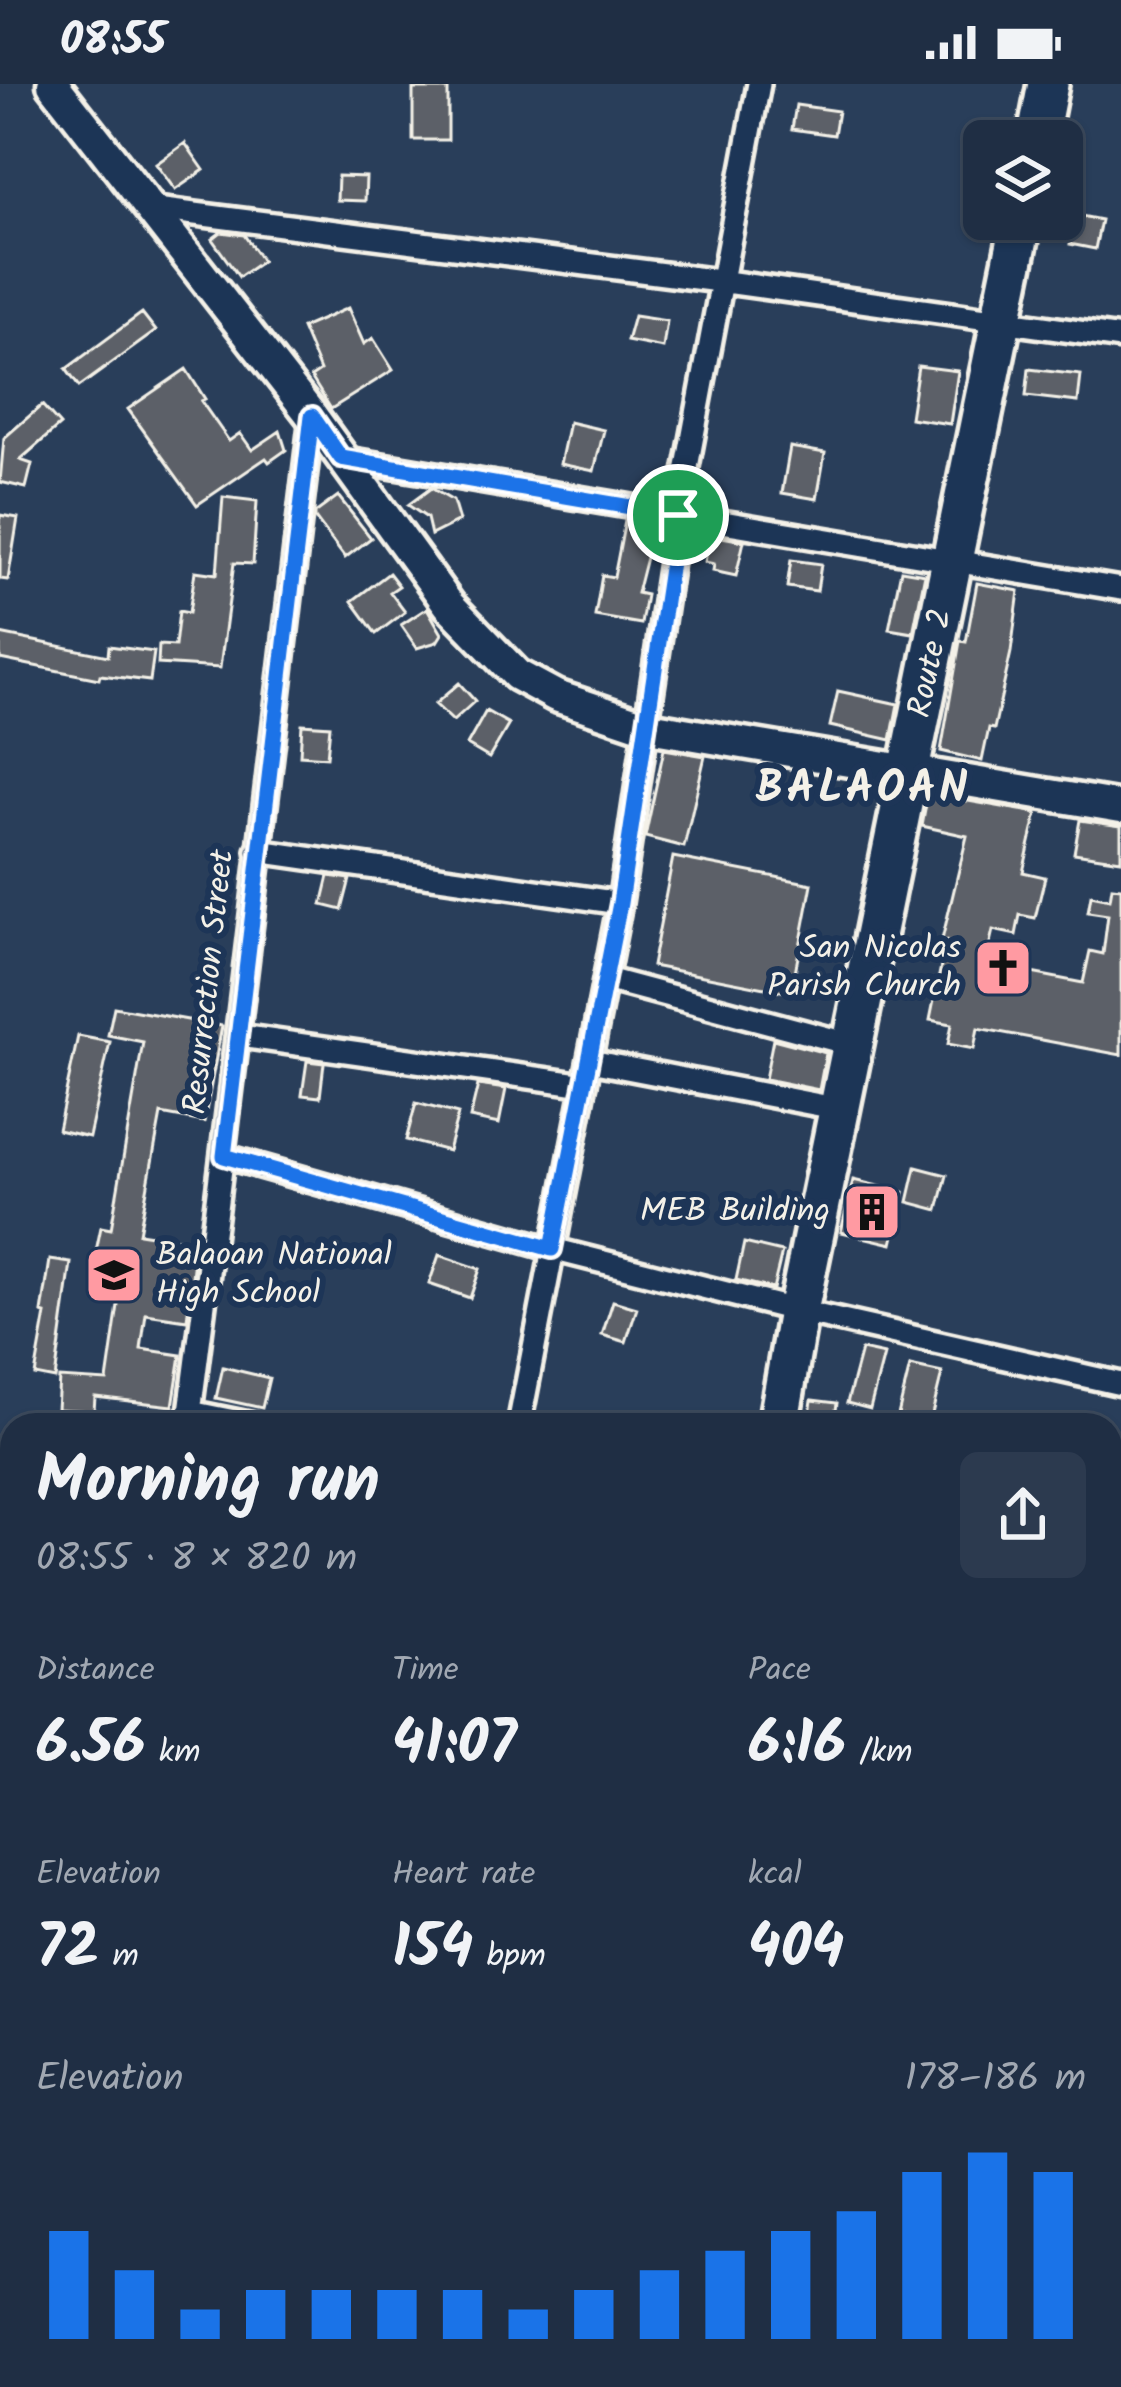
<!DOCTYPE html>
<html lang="en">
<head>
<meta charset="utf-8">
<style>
  body { margin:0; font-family:Kalam,sans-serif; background:#2c3a4f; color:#f1f3f6; height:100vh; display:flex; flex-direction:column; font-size:45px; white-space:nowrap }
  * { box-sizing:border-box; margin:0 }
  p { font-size:39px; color:#a1a8b2 }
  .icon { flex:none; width:66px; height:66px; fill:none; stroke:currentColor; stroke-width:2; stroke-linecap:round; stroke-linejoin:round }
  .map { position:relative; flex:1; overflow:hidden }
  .details { position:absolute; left:0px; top:1329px; width:1122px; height:975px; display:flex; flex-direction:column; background:#1f2e44; border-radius:36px 36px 0 0; box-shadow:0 3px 9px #0004,0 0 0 3px #3c4a5d }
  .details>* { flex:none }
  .fabs { position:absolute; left:963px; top:36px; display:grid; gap:24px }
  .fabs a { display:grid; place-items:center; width:120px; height:120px; border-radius:18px; background:#1f2e44; box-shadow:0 3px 9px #0004,0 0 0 3px #3c4a5d; font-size:60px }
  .pin { position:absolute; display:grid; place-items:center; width:102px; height:102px; color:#fff; margin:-51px; border:6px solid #fff; border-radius:50%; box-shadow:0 3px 12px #0007 }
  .round { display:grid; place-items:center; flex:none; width:126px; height:126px; border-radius:18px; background:#2c3a4f }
  .summary { display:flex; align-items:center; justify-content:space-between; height:204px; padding:0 36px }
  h1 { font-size:66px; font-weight:700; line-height:90px }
  .metrics { display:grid; grid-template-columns:repeat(3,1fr); gap:18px; height:204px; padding:12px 36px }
  .metrics div { display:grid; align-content:center }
  .metrics b { font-size:60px; font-weight:700 }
  .metrics small { font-size:33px; font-weight:400 }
  .metrics p { font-size:33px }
  .chart { height:336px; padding:24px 36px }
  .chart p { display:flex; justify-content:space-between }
  .chart svg { width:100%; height:216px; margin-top:12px; stroke:#1a73e8; stroke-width:6 }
  .status { display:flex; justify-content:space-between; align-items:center; height:84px; padding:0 60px; background:#1f2e44; direction:ltr }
  .status svg { height:33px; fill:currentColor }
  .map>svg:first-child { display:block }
</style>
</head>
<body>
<div class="status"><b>08:55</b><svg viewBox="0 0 49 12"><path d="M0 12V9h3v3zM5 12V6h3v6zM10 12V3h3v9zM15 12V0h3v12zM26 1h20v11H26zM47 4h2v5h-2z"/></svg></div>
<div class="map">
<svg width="1121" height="2303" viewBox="0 0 1121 2303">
  <rect width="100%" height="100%" fill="#293e5a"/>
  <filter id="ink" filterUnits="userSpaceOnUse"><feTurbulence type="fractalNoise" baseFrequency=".00833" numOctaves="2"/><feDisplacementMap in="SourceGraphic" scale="24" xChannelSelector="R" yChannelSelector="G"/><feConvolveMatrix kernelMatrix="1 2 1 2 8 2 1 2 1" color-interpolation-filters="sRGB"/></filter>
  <g filter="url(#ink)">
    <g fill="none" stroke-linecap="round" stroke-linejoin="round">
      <path stroke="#8ca3b2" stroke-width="6" d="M0,1486l12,13
        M1110,1871l11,3"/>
    </g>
    <path fill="#5b6167" stroke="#f4f1e8" stroke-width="3" d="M413,5h35v51h-35z
      M796,21l42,6 -4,24 -42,-6z
      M185,59l19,27 -29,20 -19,-26z
      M338,92l28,1 -1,24 -28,-1z
      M1076,131l25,5 -6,29 -25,-5z
      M221,148l23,3 18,26 -23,16 -27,-38z
      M348,224l16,36 9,-6 20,32 -62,39 -20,-32 9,-6 -18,-43z
      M142,229l14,18 -77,56 -13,-18z
      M634,232l33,5 -4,27 -36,-7z
      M918,282l40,5 -8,53 -40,-6z
      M186,285l19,30 -4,2 28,40 11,-8 12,17 28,-19 6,19 -17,12 -3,-4 -69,47 -69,-96z
      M1029,285l52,6 -3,27 -52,-6z
      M42,321l18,20 -40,35 12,4 -6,24 -26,-6 4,-44z
      M569,338l35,8 -10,41 -34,-7z
      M790,363l35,6 -8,46 -35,-6z
      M431,404l22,13 6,20 -28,14 -4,-17 -19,-13z
      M338,412l33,42 -26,20 -30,-40v-5z
      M223,413l34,4 -4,63 -19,-1 -14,105 -62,-4 1,-19 16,1 4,-35 10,2 6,-42 22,3z
      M0,431l18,3 -10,62 -8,-1z
      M625,437l29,5 -17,67 9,2 -5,29 -46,-8 7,-41 12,2z
      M710,451l34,6 -8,35 -23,-5 1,-7 -9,-2z
      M791,476l30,4 -4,27 -30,-4z
      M901,486l24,4 -12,59 -24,-4z
      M389,489l10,13 -9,6 15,20 -29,22 -24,-33z
      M977,499l42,8 -8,61 -17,77 -5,-1 -7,33 -41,-10 19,-110 6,1z
      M427,524l15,26 -5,8 -20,6 -16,-23z
      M0,550l108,22 1,-10 45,6 -4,29 -50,-6 -1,4 -99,-20z
      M459,599l16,18 -22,20 -18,-17z
      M838,607l60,13 -7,36 -61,-14z
      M486,627l23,13 -20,34 -22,-13z
      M302,640l28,2 -3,31 -27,-2z
      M664,665l41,7 -21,91 -39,-10z
      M928,710l109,19 -14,59 22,5 -10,41 -15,-3 -4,20 -23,-5 -8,34 98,19 7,-32 13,3 5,-39 -20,-3 3,-17 19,4 2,-12 9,1v167l-143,-27 -4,21 -26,-5 4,-20 -22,-4 16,-79 -4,-1 25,-104 -45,-10z
      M1080,736l41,6v34l-47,-7z
      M673,773l139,27 -21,109 -139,-27z
      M329,792l21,3 -8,31 -20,-5z
      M114,923l108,19 -18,96 -43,-8 -22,119 57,9 -9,78 -41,-6 -5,35 40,6 -8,51 -78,-9 -1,14 -37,-2 2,-31 48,3 18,-124 -29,-6 5,-24 10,2 32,-187 -35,-7z
      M78,952l32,6 -21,95 -31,-7z
      M773,955l53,14 -7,37 -54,-11z
      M307,977l17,2 -4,34 -18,-2z
      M478,1001l28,4 -7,35 -29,-6z
      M416,1019l42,11 -10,37 -42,-11z
      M916,1083l31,8 -9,35 -30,-8z
      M853,1096l51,12 -12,52 -51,-12z
      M744,1159l38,9 -9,37 -37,-9z
      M439,1171l41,14 -10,29 -41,-14z
      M50,1176l21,3 -16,116 -20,-4 11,-61 -4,-1z
      M613,1217l24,7 -11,34 -24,-7z
      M861,1266l23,5 -14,54 -23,-6z
      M910,1282l32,7 -12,49 -32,-7z
      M223,1283l46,11 -7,30 -46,-10z
      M812,1316l25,3 -3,22 -25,-3z"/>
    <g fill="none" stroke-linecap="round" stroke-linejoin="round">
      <defs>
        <path id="street" d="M148,124l571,73 402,57
          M341,374l780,131
          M258,767l362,52
          M606,895l247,66
          M240,952l345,49
          M590,977l250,48
          M224,1072l328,93 246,62 323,73
          M254,1341l-64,-13c44,-332 81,-664 122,-996
          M519,1341l101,-522 58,-388 81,-431
          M1110,1541l11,2
          M0,1712l12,-1
          M737,2303l4,-11"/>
        <path id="secondary" d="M53,0l259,332 137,189 68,70 39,21 92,31 473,80"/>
        <g id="highway">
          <path d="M1037,57l11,-57"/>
          <path id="s1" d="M778,1341l20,-114 224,-1092"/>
          <path d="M786,2292l5,11"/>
        </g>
      </defs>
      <use href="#street" stroke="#f4f1e8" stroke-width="30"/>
      <use href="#secondary" stroke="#f4f1e8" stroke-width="39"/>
      <use href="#highway" stroke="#f4f1e8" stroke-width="48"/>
      <use href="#street" stroke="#1d3557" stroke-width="21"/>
      <use href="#secondary" stroke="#1d3557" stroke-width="30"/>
      <use href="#highway" stroke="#1d3557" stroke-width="39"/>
    </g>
  </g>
  <g fill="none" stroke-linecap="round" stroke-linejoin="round" filter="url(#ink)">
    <defs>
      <path id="route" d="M312,332l29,42 337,57 -58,388 -68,346 -328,-93z"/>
    </defs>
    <use href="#route" stroke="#fff" stroke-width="24"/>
    <use href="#route" stroke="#1a73e8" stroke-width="15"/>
  </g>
  <defs>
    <symbol id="church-square" viewBox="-11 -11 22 22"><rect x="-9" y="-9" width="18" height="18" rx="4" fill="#ff9aa2" stroke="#1d3557"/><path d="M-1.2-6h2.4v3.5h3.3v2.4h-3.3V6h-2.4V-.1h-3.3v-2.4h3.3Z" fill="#111"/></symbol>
    <symbol id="building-square" viewBox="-11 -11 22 22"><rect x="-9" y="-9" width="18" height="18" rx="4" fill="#ff9aa2" stroke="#1d3557"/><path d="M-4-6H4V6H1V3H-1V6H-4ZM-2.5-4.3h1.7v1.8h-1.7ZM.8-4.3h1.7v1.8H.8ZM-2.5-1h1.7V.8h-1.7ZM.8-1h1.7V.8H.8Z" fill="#111"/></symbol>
    <symbol id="school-square" viewBox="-11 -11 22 22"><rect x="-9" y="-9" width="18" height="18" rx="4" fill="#ff9aa2" stroke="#1d3557"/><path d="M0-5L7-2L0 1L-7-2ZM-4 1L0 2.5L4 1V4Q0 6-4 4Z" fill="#111"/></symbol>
  </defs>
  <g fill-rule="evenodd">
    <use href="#church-square" x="970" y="851" width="66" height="66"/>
    <use href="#building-square" x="839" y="1095" width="66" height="66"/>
    <use href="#school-square" x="81" y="1158" width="66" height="66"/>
  </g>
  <g text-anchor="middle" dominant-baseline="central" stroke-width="12" stroke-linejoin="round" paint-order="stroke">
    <g font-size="33" fill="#f4f1e8" stroke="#1d3557">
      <text stroke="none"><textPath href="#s1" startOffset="777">Route 2</textPath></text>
      <text transform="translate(210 898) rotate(-84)">Resurrection Street</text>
    </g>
    <g font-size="33" fill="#f4f1e8" stroke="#1d3557" text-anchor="end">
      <text x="961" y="865">San Nicolas<tspan x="961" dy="38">Parish Church</tspan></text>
      <text x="830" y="1128">MEB Building</text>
      <text x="156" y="1172" text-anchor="start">Balaoan National<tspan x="156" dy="38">High School</tspan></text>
    </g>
    <g font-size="45" font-weight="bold" letter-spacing="3" fill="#f4f1e8" stroke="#1d3557">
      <text x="863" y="706">BALAOAN</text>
    </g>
  </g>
</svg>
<div class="fabs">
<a><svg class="icon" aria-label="layers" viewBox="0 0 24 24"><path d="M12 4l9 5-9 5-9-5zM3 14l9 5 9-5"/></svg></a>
</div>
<div class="pin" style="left:678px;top:431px;background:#1e9e55"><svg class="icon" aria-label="arrive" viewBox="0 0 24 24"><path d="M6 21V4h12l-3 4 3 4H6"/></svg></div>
<section class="details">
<div class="summary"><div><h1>Morning run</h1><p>08:55 · 8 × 820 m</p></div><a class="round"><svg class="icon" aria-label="share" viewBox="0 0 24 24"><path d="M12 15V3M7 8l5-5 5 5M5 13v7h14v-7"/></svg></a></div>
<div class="metrics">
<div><p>Distance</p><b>6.56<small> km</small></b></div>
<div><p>Time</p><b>41:07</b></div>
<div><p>Pace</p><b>6:16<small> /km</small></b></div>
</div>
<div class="metrics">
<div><p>Elevation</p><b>72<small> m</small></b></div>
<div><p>Heart rate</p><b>154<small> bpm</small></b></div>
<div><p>kcal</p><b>404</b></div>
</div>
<div class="chart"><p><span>Elevation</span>178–186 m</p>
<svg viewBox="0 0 160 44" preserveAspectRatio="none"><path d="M5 44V22M15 44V30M25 44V38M35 44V34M45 44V34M55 44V34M65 44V34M75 44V38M85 44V34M95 44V30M105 44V26M115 44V22M125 44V18M135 44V10M145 44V6M155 44V10"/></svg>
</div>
</section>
</div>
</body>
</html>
